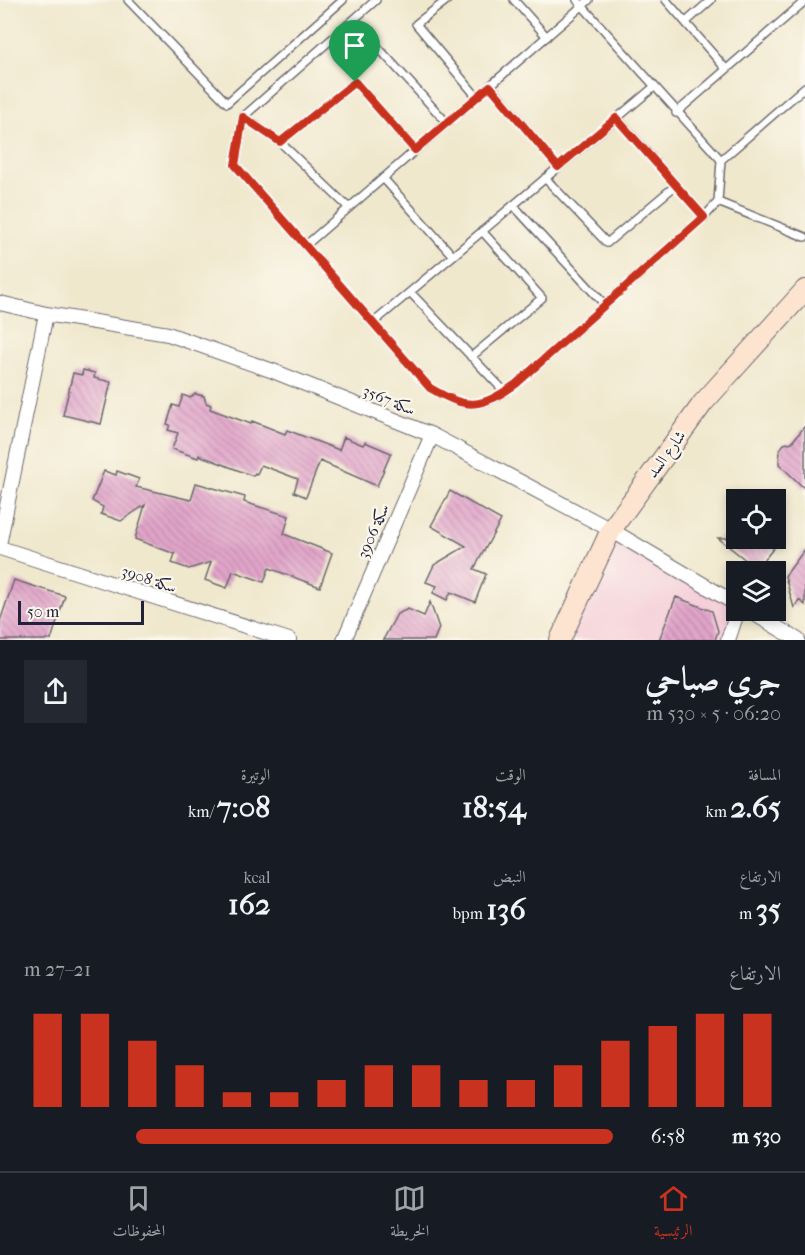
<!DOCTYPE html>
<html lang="ar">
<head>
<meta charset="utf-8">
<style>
  body { margin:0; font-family:"IM FELL French Canon",Amiri,serif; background:#242831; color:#f1f3f6; direction:rtl; height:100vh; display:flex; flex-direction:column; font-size:22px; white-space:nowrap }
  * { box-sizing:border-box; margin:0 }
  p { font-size:20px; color:#9ea1a6 }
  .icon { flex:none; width:33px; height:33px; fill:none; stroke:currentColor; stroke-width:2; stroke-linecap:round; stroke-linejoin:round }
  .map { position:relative; height:640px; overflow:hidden; direction:ltr }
  .drawer { display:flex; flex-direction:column; background:#171b24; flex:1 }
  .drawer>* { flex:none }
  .controls { position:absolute; left:726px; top:489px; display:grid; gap:12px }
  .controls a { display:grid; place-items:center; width:60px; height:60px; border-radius:0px; background:#171b24; box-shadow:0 3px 9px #0003; font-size:30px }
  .scale { position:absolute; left:18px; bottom:15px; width:126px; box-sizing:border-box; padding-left:6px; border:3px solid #22223b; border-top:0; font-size:16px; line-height:21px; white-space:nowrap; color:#22223b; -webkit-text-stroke:4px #fbf7ec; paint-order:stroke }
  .pin { position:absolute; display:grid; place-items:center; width:51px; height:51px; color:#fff; margin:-62px -26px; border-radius:50% 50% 50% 0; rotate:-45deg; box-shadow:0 0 6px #0007 }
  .pin .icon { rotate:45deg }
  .round { display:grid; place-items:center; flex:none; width:63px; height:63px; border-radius:0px; background:#242831 }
  .summary { display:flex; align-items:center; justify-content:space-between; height:102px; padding:0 24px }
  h1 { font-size:33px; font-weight:700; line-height:45px }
  .stats { display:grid; grid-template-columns:repeat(3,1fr); gap:9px; height:102px; padding:6px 24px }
  .stats div { display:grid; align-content:center }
  .stats b { font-size:30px; font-weight:700 }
  .stats small { font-size:16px; font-weight:400 }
  .stats p { font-size:16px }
  .chart { height:168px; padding:12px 24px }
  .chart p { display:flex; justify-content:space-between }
  .chart svg { width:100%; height:108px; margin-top:6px; stroke:#c8321e; stroke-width:6 }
  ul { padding:0 24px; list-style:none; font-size:20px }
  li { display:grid; grid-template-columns:96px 72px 1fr; align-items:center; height:45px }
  li i { height:15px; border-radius:8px; background:#c8321e }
  .dock { display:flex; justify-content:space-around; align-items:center; height:84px; border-top:2px solid #363941; background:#171b24; font-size:16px; color:#9ea1a6 }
  .dock a { display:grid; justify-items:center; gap:3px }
  .dock .active { color:#c8321e }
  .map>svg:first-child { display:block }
</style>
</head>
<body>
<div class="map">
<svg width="805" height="640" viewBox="0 0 805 640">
  <defs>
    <pattern id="building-back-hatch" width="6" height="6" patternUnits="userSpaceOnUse" patternTransform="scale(1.5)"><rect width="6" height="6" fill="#e2a5ca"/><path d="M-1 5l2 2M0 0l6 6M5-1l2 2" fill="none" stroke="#b786a5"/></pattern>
  </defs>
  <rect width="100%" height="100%" fill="#fbf7ec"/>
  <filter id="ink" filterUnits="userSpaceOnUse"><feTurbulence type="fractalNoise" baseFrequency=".0167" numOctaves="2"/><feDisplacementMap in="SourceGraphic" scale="12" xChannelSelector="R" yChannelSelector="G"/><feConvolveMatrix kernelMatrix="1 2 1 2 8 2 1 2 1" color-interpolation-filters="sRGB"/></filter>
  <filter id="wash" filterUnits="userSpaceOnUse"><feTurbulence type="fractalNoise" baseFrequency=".008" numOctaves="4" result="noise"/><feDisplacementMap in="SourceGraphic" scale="24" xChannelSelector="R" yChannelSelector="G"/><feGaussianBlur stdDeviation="1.35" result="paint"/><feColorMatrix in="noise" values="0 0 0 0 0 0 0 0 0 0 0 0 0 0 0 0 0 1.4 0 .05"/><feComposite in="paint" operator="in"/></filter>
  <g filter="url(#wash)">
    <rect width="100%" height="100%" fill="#f0e8cd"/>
    <path fill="#f5cfd9" d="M611,530l125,74 -8,36h-168z"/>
    <g id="blocks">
      <path fill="url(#building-back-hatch)" d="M83,370l12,3 -1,5 17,4 -10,42 -38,-9 10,-42 9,2z
        M195,394l9,2 2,7 5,2 -1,4 41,15 1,-3 33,13 2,-4 52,20 5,-13 19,8 2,-3 26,11 -14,33 -57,-25 -14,36 -12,-5 4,-13 -37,-14 -4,9 -2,-1 -2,3 -54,-21 -1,3 -26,-9 6,-16 -10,-3 2,-5 -3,-1 6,-19 6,2 4,-12 7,3z
        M805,426v63l-26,-25 1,-15 4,-5 8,-2z
        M104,471l12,4 1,-4 22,8 -3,8 55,13 5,-17 49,14 -1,5 45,14 -5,18 48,19 -12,34 -51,-19 -5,14 -31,-11 -6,17 -22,-8 6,-18 -22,7 -17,-6 3,-9 -40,-15 10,-34 -24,16 -20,-7 2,-7 -11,-6z
        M450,491l51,29 -27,49 12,5 -11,28 -24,-10 -4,8 -14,-7 4,-7 -11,-4 8,-17 32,-19 -35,-20z
        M718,538h50l8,7 -19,24z
        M805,549v56l-6,-5 -5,8 -9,-32z
        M14,580l51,16 -14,44h-51v-19z
        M676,597l36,14 6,20 -3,9h-56z
        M430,602l9,26 -5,12h-51l14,-26 11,-5 16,7z"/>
    </g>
  </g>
  <g filter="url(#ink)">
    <use href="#blocks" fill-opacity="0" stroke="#6a676e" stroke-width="1.5"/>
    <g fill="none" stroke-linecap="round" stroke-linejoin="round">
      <defs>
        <path id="lane" d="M128,0l99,103 116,-103
          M376,0l-133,117 -8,48 195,223c38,22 50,22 86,-4l188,-167 14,-15 3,-42 84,-73
          M447,0l-31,24 61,73
          M514,0l33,37
          M577,0l144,160
          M666,0l60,69
          M353,20l94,103
          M686,22l25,-22
          M490,85l68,82
          M676,113l129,-112
          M243,117l37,25 69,66
          M617,118l87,99
          M280,142l75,-60 60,68
          M383,178l70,78
          M545,178l62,65 69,-58
          M718,202l87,35
          M513,205l92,100
          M306,245l283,-245
          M410,292l95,100
          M373,323l281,-236
          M471,357l71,-59 -60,-67"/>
        <path id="street" d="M0,303l46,11 122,20 105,37 159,64 179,95 125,74
          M0,540l46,-226
          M0,548l289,92
          M748,610l50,30
          M344,640l88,-205
          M728,640l10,-30"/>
        <path id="secondary" d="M560,640l51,-110 92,-127 102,-113"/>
      </defs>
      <use href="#lane" stroke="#6a676e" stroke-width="10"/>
      <use href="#street" stroke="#6a676e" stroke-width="16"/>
      <use href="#secondary" stroke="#6a676e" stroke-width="22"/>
      <use href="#lane" stroke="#fff" stroke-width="7"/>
      <use href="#street" stroke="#fff" stroke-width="14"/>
      <use href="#secondary" stroke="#fde4d0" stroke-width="20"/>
    </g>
  </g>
  <g fill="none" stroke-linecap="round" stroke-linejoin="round" filter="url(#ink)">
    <defs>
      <path id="route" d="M355,82l60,68 75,-64 68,81 58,-49 88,99 -188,167c-36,25 -48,26 -86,4l-195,-223 8,-48 37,25z"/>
    </defs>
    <use href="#route" stroke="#fff" stroke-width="12"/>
    <use href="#route" stroke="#c8321e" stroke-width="8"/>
  </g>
  <g text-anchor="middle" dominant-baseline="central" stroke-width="4.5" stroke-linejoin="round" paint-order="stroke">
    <g font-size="16" fill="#22223b" stroke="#fbf7ec">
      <text transform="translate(389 400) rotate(22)">سكة 3567</text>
      <text transform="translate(666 454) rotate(-54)">شارع السد</text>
      <text transform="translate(373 531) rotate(-67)">سكة 3906</text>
      <text transform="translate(149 579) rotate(18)">سكة 3908</text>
    </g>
  </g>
</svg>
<div class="controls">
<a><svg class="icon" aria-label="locate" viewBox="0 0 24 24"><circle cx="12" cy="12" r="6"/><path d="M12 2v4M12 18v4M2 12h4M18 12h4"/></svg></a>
<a><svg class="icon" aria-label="layers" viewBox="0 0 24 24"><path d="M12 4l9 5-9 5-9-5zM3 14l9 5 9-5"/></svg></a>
</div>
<div class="scale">50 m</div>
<div class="pin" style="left:355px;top:82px;background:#1e9e55"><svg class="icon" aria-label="arrive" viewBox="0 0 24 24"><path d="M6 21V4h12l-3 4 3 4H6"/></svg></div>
</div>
<section class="drawer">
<div class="summary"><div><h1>جري صباحي</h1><p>06:20 · 5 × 530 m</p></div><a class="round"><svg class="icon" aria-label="share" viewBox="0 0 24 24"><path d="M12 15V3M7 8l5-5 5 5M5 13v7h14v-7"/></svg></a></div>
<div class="stats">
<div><p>المسافة</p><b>2.65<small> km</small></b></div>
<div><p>الوقت</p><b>18:54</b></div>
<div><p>الوتيرة</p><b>7:08<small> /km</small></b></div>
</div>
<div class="stats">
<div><p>الارتفاع</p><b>35<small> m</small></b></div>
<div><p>النبض</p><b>136<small> bpm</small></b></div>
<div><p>kcal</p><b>162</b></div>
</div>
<div class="chart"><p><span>الارتفاع</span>21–27 m</p>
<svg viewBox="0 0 160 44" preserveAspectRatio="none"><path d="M5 44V6M15 44V6M25 44V17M35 44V27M45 44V38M55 44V38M65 44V33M75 44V27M85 44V27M95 44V33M105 44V33M115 44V27M125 44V17M135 44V11M145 44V6M155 44V6"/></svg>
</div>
<ul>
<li><b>530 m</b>6:58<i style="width:81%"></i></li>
</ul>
</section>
<nav class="dock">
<a class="active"><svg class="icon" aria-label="home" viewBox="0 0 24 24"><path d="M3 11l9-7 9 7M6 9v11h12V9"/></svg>الرئيسية</a>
<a><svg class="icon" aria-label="map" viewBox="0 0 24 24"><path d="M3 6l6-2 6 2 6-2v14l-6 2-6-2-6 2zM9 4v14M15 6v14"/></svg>الخريطة</a>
<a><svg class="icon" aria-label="saved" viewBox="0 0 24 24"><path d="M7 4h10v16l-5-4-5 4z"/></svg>المحفوظات</a>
</nav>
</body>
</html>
